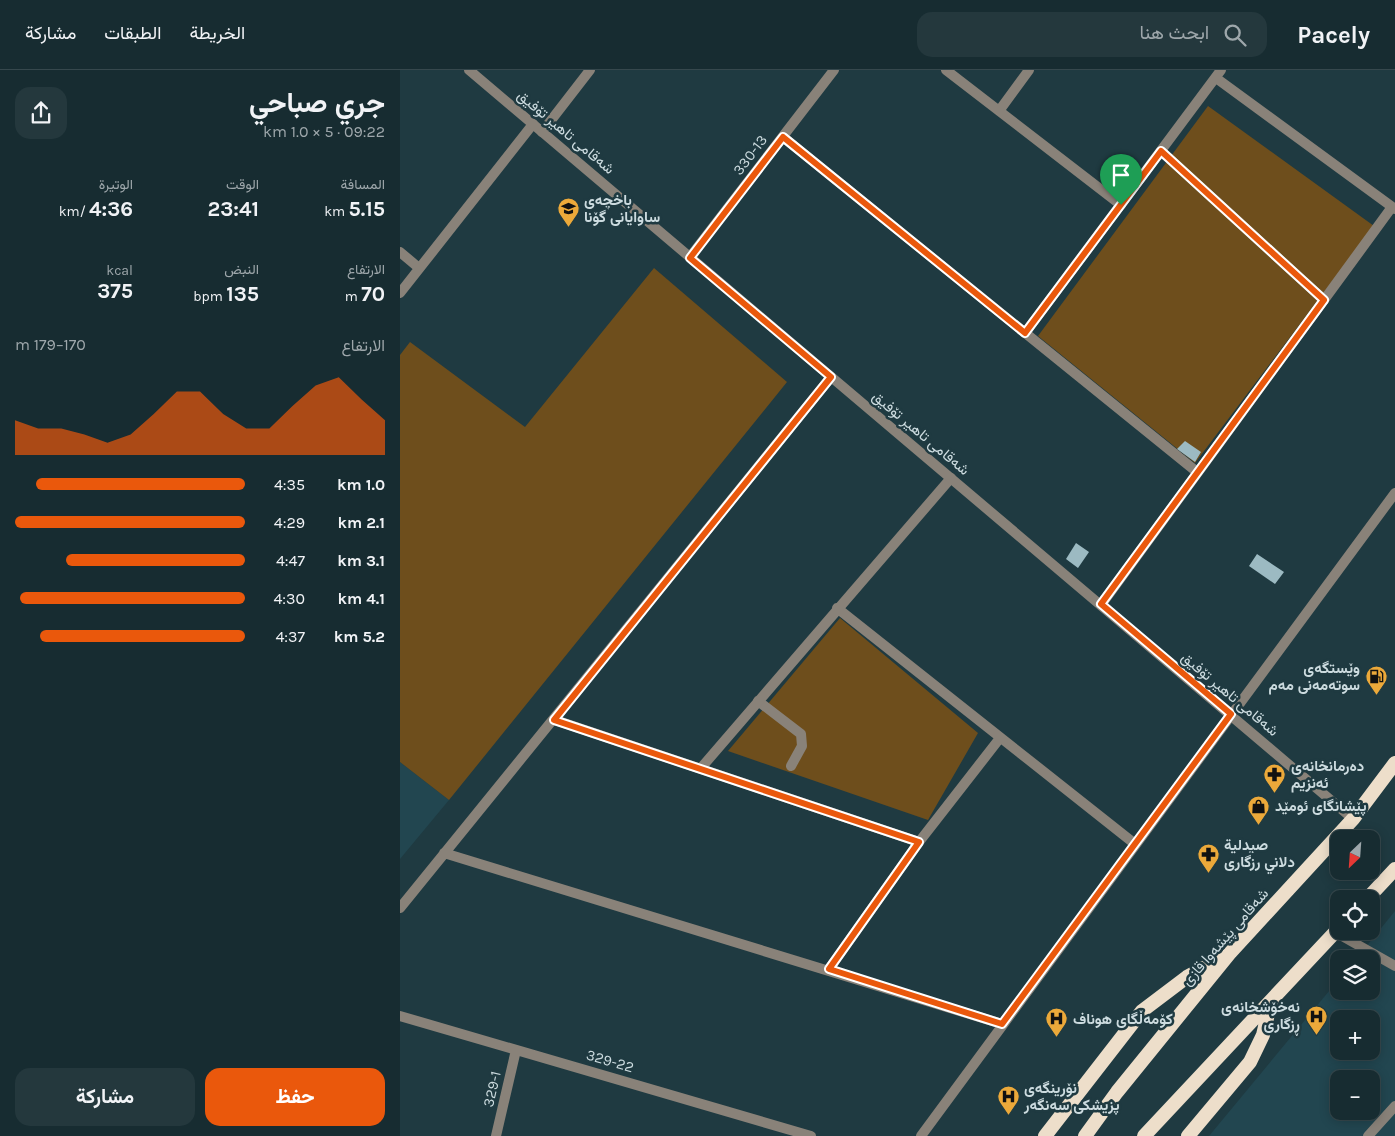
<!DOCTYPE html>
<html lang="ar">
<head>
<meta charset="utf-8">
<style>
  body { margin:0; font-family:Karla,Vazirmatn,sans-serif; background:#24383d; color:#f1f3f6; direction:rtl; height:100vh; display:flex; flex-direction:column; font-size:19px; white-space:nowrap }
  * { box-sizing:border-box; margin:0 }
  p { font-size:16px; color:#9ea7ab }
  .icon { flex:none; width:28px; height:28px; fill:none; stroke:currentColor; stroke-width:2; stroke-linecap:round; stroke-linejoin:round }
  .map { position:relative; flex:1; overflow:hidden; direction:ltr }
  .side { display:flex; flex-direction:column; background:#172c31; width:400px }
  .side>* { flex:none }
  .needle { width:32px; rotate:205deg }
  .tools { position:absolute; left:930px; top:760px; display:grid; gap:10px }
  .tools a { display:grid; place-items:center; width:50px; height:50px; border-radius:10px; background:#172c31; box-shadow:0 2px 12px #0003,0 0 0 1px #36484d; font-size:25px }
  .pin { position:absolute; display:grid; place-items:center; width:42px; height:42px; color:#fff; margin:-51px -21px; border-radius:50% 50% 50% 0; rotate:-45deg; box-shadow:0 0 5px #0007 }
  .pin .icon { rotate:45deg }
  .round { display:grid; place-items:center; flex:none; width:52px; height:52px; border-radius:15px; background:#24383d }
  .head { display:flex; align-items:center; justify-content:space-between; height:85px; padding:0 15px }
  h1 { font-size:28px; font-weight:700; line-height:38px }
  .figures { display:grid; grid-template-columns:repeat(3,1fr); gap:8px; height:85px; padding:5px 15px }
  .figures div { display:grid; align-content:center }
  .figures b { font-size:21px; font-weight:700 }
  .figures small { font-size:14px; font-weight:400 }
  .figures p { font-size:14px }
  .chart { height:140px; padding:10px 15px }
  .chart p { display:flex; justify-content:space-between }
  .chart svg { width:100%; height:90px; margin-top:5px; fill:#ea580c; opacity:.7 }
  .button { display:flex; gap:10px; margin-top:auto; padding:10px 15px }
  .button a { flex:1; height:58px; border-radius:15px; background:#ea580c; color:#fff; font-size:20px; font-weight:700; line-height:58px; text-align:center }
  .button a+a { background:#24383d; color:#f1f3f6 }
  ul { padding:0 15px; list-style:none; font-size:16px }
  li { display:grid; grid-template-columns:80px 60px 1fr; align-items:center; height:38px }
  li i { height:12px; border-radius:6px; background:#ea580c }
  header { display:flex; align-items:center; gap:30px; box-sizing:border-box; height:70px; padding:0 25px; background:#172c31; border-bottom:1px solid #36484d }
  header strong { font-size:24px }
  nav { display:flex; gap:28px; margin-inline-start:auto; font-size:18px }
  .search { width:350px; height:45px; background:#24383d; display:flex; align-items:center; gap:12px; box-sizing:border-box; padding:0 18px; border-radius:15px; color:#9ea7ab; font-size:19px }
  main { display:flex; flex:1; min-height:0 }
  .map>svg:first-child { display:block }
</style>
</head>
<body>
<header>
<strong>Pacely</strong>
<div class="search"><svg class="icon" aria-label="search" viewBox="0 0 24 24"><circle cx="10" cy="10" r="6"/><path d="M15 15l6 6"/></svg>ابحث هنا</div>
<nav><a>الخريطة</a><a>الطبقات</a><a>مشاركة</a></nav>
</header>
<main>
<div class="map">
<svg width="995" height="1066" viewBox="0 0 995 1066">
  <rect width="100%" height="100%" fill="#1f3a41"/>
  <path fill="#224650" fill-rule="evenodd" d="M0,692l49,38 -49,59z
    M995,841v225h-186l130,-157v12h32v-32h-15zM939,949h32v32h-32zM939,1009h32v32h-32z"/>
  <path fill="#6e4e1c" d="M808,36l166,120 -179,237 -157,-127z
    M254,198l133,114 -338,418 -49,-38v-407l10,-13 115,85z
    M440,548l138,115 -50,87 -200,-69z"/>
  <path fill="#9cbac2" d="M785,371l16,11 -6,10 -18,-13z
    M676,473l13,9 -11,16 -12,-9z
    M857,484l27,18 -9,12 -26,-18z"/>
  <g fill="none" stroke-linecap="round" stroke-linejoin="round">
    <path stroke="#898279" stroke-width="10" d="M761,81l163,149
      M358,631l43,33 1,12 -11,20
      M935,862l60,34
      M968,1066l27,-30"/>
    <path stroke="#898279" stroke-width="10" d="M546,0l175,135
      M816,8l179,131
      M599,41l30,-41
      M142,62l48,-62
      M383,67l414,335
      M0,182l19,16
      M290,187l144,-187
      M0,223l133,-169
      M625,263l196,-263
      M701,535l291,-398
      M437,538l298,236
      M155,650l364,122
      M301,698l250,-290
      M44,783l558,171
      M0,838l431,-531
      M429,899l90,-127 81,-104
      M0,946l411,120
      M96,1066l20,-86
      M521,1066l474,-643"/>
    <path stroke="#898279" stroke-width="10" d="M69,0l884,749"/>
    <path stroke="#eddeca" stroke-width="14" d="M967,829l28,-30
      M645,1066l97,-125 45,-34 35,-19
      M685,1066l32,-44 112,-138 124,-135 42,-56
      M744,1066l195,-208
      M788,1066l62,-74 13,-27 8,-34"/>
  </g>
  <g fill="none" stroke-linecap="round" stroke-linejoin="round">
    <defs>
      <path id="route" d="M383,67l242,196 136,-182 163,149 -223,304 130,110 -229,310 -173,-55 90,-127 -365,-122 277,-343 -141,-119z"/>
    </defs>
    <use href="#route" stroke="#fff" stroke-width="10"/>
    <use href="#route" stroke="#ea580c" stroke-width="6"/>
  </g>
  <defs>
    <symbol id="school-pin" viewBox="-11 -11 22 30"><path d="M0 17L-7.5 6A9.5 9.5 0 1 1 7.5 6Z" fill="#eca93a" stroke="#1f3a41"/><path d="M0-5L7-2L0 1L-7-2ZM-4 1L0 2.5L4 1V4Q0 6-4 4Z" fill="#111"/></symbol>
    <symbol id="fuel-pin" viewBox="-11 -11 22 30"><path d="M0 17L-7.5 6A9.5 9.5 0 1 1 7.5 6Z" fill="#eca93a" stroke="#1f3a41"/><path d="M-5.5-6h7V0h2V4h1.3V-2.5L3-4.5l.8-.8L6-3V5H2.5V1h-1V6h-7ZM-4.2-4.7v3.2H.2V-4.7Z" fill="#111"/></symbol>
    <symbol id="pharmacy-pin" viewBox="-11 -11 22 30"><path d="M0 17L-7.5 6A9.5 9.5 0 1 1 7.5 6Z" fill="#eca93a" stroke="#1f3a41"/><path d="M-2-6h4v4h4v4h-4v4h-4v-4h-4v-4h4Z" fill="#111"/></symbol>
    <symbol id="shop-pin" viewBox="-11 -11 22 30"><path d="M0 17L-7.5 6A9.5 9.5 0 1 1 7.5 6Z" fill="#eca93a" stroke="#1f3a41"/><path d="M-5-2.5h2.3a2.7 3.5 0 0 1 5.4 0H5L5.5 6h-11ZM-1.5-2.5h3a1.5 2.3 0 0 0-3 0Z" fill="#111"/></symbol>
    <symbol id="hospital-pin" viewBox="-11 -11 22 30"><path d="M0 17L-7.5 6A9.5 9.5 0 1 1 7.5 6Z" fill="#eca93a" stroke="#1f3a41"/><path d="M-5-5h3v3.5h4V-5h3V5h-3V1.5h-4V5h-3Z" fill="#111"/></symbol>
  </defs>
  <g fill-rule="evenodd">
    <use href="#school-pin" x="156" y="126" width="25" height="34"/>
    <use href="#fuel-pin" x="964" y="594" width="25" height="34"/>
    <use href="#pharmacy-pin" x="862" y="692" width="25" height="34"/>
    <use href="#shop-pin" x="846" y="724" width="25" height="34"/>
    <use href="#pharmacy-pin" x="796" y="772" width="25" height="34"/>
    <use href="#hospital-pin" x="904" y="934" width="25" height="34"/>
    <use href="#hospital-pin" x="644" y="936" width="25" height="34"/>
    <use href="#hospital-pin" x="596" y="1014" width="25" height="34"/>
  </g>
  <g text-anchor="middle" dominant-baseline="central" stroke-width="5" stroke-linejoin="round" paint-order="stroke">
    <g font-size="15" fill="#ccdbdf" stroke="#1f3a41">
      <text transform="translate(166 62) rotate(40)">شەقامی تاهیر تۆفیق</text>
      <text transform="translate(350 85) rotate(-53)">330-13</text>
      <text transform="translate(521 363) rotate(40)">شەقامی تاهیر تۆفیق</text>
      <text transform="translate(830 624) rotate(40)">شەقامی تاهیر تۆفیق</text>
      <text transform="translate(825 867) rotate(-49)">شەقامی پێشەوا قازی</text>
      <text transform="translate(210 991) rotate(16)">329-22</text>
      <text transform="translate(92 1019) rotate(-77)">329-1</text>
    </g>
    <g font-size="15" font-weight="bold" fill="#ccdbdf" stroke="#1f3a41" text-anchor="start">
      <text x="184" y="130">باخچەی<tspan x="184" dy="17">ساوایانی گۆنا</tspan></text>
      <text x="960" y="598" text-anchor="end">وێستگەی<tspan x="960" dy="17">سوتەمەنی مەم</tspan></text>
      <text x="891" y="696">دەرمانخانەی<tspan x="891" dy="17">ئەنزیم</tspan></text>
      <text x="875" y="736">پێشانگای ئومێد</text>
      <text x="824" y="775">صيدلية<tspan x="824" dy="17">دلاني رزگاری</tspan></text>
      <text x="900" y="937" text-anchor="end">نەخۆشخانەی<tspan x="900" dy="17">ڕزگاری</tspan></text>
      <text x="673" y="949">کۆمەڵگای هوناف</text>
      <text x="624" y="1018">نۆرینگەی<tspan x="624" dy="17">پزیشکی سەنگەر</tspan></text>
    </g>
  </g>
</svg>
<div class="tools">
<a><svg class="needle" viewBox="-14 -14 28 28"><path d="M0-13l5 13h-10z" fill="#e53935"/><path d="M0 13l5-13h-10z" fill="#9ea7ab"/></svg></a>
<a><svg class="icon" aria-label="locate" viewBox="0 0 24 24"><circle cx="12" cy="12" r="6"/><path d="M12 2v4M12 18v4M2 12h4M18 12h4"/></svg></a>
<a><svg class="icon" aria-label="layers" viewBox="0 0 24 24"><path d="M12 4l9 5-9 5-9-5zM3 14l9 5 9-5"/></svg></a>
<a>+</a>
<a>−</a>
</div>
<div class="pin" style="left:721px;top:135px;background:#1e9e55"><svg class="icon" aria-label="arrive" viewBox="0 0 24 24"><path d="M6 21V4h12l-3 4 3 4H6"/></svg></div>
</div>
<section class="side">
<div class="head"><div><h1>جري صباحي</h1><p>09:22 · 5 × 1.0 km</p></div><a class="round"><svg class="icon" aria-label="share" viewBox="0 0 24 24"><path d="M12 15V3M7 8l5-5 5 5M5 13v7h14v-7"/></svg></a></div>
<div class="figures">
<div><p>المسافة</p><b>5.15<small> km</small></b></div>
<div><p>الوقت</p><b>23:41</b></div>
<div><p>الوتيرة</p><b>4:36<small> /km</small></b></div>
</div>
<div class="figures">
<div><p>الارتفاع</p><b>70<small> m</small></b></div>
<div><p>النبض</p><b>135<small> bpm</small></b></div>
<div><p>kcal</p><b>375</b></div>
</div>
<div class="chart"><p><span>الارتفاع</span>170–179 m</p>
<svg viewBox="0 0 160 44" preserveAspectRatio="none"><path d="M0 44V27L10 31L20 31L30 34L40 38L50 34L60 24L70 13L80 13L90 24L100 31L110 31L120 20L130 10L140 6L150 17L160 27V44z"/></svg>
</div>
<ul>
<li><b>1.0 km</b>4:35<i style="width:91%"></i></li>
<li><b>2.1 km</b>4:29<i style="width:100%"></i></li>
<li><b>3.1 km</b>4:47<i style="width:78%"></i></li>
<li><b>4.1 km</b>4:30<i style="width:98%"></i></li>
<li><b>5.2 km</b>4:37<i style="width:89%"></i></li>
</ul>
<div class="button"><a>حفظ</a><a>مشاركة</a></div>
</section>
</main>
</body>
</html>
